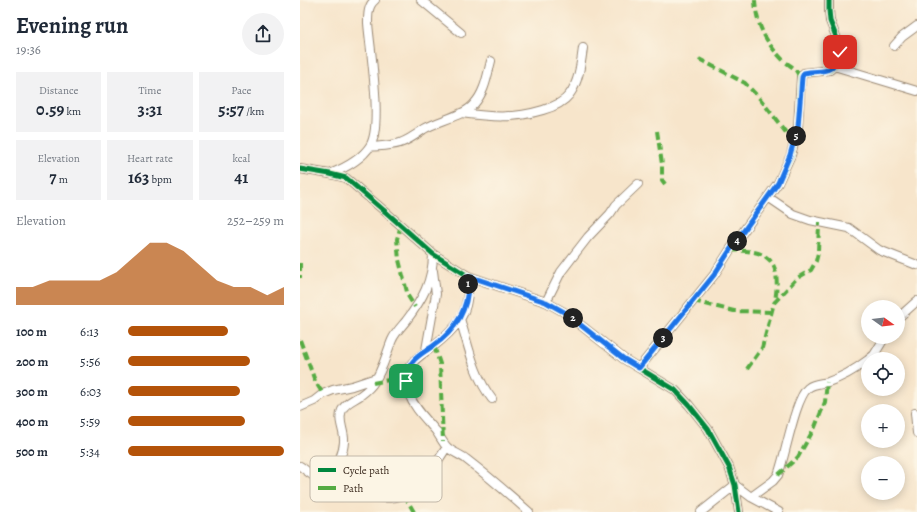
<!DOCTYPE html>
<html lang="en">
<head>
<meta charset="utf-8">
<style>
  body { margin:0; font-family:Alegreya,serif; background:#f2f2f3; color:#1f2937; height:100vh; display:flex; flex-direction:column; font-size:15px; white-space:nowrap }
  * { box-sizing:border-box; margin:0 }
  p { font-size:13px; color:#747a83 }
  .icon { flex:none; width:22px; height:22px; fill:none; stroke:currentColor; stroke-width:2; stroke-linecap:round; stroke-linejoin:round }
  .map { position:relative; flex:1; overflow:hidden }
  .drawer { display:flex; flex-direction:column; background:#fff; width:300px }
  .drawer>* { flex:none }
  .needle { width:26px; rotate:105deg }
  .buttons { position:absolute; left:561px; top:300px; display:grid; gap:8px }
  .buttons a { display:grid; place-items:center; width:44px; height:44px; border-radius:50%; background:#fff; box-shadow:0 2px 10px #0003; font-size:20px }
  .pin { position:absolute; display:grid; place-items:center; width:34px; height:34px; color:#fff; margin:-17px; border-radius:8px; box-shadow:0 2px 6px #0006 }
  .km { position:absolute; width:20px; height:20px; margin:-10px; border-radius:50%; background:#222; color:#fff; font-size:11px; line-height:20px; text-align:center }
  .round { display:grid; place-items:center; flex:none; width:42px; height:42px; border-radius:21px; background:#f2f2f3 }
  .head { display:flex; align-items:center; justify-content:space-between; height:68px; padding:0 16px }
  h1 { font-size:22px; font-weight:600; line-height:30px }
  .metrics { display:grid; grid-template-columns:repeat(3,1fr); gap:6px; height:68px; padding:4px 16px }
  .metrics div { display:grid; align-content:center; border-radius:0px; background:#f2f2f3; text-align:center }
  .metrics b { font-size:17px; font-weight:600 }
  .metrics small { font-size:11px; font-weight:400 }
  .metrics p { font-size:11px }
  .chart { height:112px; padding:8px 16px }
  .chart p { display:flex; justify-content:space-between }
  .chart svg { width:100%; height:72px; margin-top:4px; fill:#b45309; opacity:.7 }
  ul { padding:0 16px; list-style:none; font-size:13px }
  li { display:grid; grid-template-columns:64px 48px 1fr; align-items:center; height:30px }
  li i { height:10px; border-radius:5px; background:#b45309 }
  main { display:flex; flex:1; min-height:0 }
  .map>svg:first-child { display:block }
</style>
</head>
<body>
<main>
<section class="drawer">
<div class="head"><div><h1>Evening run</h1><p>19:36</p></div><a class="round"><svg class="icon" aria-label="share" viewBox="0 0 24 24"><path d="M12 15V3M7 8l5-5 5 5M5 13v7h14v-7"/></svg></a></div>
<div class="metrics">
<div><p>Distance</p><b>0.59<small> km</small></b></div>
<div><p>Time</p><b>3:31</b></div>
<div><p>Pace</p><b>5:57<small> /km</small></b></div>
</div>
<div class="metrics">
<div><p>Elevation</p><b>7<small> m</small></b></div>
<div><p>Heart rate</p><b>163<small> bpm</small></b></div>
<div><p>kcal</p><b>41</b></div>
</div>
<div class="chart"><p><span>Elevation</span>252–259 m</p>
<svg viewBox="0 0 160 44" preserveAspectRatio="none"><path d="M0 44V33L10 33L20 29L30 29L40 29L50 29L60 24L70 15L80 6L90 6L100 11L110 20L120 29L130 33L140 33L150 38L160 33V44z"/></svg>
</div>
<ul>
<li><b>100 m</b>6:13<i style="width:64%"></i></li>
<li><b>200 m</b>5:56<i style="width:78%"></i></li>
<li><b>300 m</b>6:03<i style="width:72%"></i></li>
<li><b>400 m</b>5:59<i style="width:75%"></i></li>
<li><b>500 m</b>5:34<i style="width:100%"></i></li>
</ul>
</section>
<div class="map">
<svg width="617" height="512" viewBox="0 0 617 512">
  <rect width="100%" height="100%" fill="#fcf5e5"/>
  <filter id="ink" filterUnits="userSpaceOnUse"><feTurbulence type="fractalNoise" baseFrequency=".025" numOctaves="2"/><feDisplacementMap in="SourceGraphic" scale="8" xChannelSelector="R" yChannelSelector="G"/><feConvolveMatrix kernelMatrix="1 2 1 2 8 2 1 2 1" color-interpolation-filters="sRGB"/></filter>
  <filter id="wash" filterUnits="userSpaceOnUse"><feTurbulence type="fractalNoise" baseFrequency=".012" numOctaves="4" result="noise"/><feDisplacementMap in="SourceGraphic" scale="16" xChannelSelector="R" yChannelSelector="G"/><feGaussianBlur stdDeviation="0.9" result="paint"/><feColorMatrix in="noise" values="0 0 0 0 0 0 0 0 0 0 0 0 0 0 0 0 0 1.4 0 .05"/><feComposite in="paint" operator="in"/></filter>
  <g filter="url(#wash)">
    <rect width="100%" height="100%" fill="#f7e5cb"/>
  </g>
  <g filter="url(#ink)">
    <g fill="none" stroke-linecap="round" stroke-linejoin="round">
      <defs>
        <path id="street" d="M121,0l40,33
          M594,46l8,-9 15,-11
          M534,66l83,25
          M161,113c30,4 52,6 82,-3 10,-3 20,-7 26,-15 10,-13 12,-32 14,-47
          M70,147c10,-1 21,-1 30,-4 9,-3 17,-9 24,-14 15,-9 40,-13 50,-25 11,-12 13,-28 17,-43
          M0,169l30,5 16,4 42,36 45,40 35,22 78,26 18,10 60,47 51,31 14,15 19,24 21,38 6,18 4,27
          M30,174c15,-6 31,-14 40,-28 13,-20 0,-97 -2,-123 0,-8 0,-18 7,-23
          M468,197l25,17 17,6 39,8 30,22 38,15
          M168,276c1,14 0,31 -8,44 -7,10 -17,19 -26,26 -20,14 -34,20 -25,48 5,14 17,25 27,37 3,4 6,10 10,15 5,6 14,8 20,13 22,17 43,35 63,53
          M246,302l15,-30 13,-17 14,-18 22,-23 6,-9 22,-21
          M598,318l19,-17
          M160,319c9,28 14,57 32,80
          M126,350l10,-56 -3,-23
          M569,359l5,-4 11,-18
          M339,368l75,-93 16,-25 48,-67 13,-28 7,-28 3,-50 3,-4 26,-3 4,-4 4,-7 2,-6 -1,-9 -9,-23 -1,-11v-10
          M0,407l14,-6 9,-7 10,-4 19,-4 24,-8
          M615,413l2,20
          M0,466c11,8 23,18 36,23 8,3 16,3 24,5 21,4 37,8 55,-6 14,-10 22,-27 32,-41
          M26,484c7,-13 17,-26 18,-42 1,-11 -7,-21 -2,-32 4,-8 12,-10 19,-15 4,-3 10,-8 13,-13 9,-12 12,-28 18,-42 3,-7 9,-13 14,-19 16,-21 27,-40 27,-67
          M435,485l16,12 28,15
          M451,497l22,-16 5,-6c7,-17 17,-77 30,-87 6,-5 13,-4 20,-6 15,-5 28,-13 40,-22
          M401,512l34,-27"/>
      </defs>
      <use href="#street" stroke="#998874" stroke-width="10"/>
      <use href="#street" stroke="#fff" stroke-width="8"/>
      <path stroke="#55ab43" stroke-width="4" stroke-dasharray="8 4" stroke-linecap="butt" d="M455,0c1,24 11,43 28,60 9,8 14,7 17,20
        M399,59l46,24 16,17 33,43
        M357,131l5,33v16l3,4
        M101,225l-4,14 2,21 9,36 7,11
        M430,250c11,1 27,0 36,7 14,9 11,31 9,44
        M0,263v15
        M393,301l41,10 38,1
        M0,340l15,41 8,13
        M134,346l6,18 3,78
        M447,369l15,-21 12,-45 23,-25 14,-8 5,-9 2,-8 1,-31
        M73,383l16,-3 18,-8
        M478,475l20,-18 17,-30 10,-25 2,-20
        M104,495l10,17"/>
      <defs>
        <path id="cycleway" d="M0,169l30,5 16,4 42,36 45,40 35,22 78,26 18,10 60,47 51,31 14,15 19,24 21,38 6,18 4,27
          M339,368l75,-93 16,-25 48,-67 13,-28 7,-28 3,-50 3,-4 26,-3 4,-4 4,-7 2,-6 -1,-9 -9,-23 -1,-11v-10"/>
      </defs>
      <use href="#cycleway" stroke="#fcf5e5" stroke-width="8"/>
      <use href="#cycleway" stroke="#00873e" stroke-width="5"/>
    </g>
  </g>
  <g fill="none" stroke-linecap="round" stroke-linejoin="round" filter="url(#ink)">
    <defs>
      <path id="route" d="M106,381c1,-20 12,-25 27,-35 25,-17 37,-40 35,-70l78,26 18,10 60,47 15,9 75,-93 16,-25 48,-67 12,-28 8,-28 4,-50 2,-4c19,-4 28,4 36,-21"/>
    </defs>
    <use href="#route" stroke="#fff" stroke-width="8"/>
    <use href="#route" stroke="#1a73e8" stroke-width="5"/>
  </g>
  <rect x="10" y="456" width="132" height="46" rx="6" fill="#fcf5e5" stroke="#c2b8a9" stroke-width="1"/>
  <rect x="18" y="468" width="18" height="4" fill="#00873e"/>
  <rect x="18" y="486" width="18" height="4" fill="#55ab43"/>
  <g font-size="11" fill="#3b2a1e">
    <text x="43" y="474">Cycle path</text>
    <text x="43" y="492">Path</text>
  </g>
</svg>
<div class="buttons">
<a><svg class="needle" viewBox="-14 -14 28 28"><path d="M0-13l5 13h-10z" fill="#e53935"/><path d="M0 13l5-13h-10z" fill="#747a83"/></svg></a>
<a><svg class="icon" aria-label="locate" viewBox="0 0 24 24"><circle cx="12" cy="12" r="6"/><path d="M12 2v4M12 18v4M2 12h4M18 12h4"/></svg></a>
<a>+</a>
<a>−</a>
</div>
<div class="pin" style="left:106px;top:381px;background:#1e9e55"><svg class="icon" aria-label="arrive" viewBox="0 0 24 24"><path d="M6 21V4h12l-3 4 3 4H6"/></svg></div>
<div class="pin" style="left:540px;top:52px;background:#d93025"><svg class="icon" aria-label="check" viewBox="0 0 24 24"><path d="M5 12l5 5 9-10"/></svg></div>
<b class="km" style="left:168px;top:284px">1</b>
<b class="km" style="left:273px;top:318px">2</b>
<b class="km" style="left:363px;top:338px">3</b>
<b class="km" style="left:437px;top:241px">4</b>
<b class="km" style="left:496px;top:136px">5</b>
</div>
</main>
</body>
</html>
